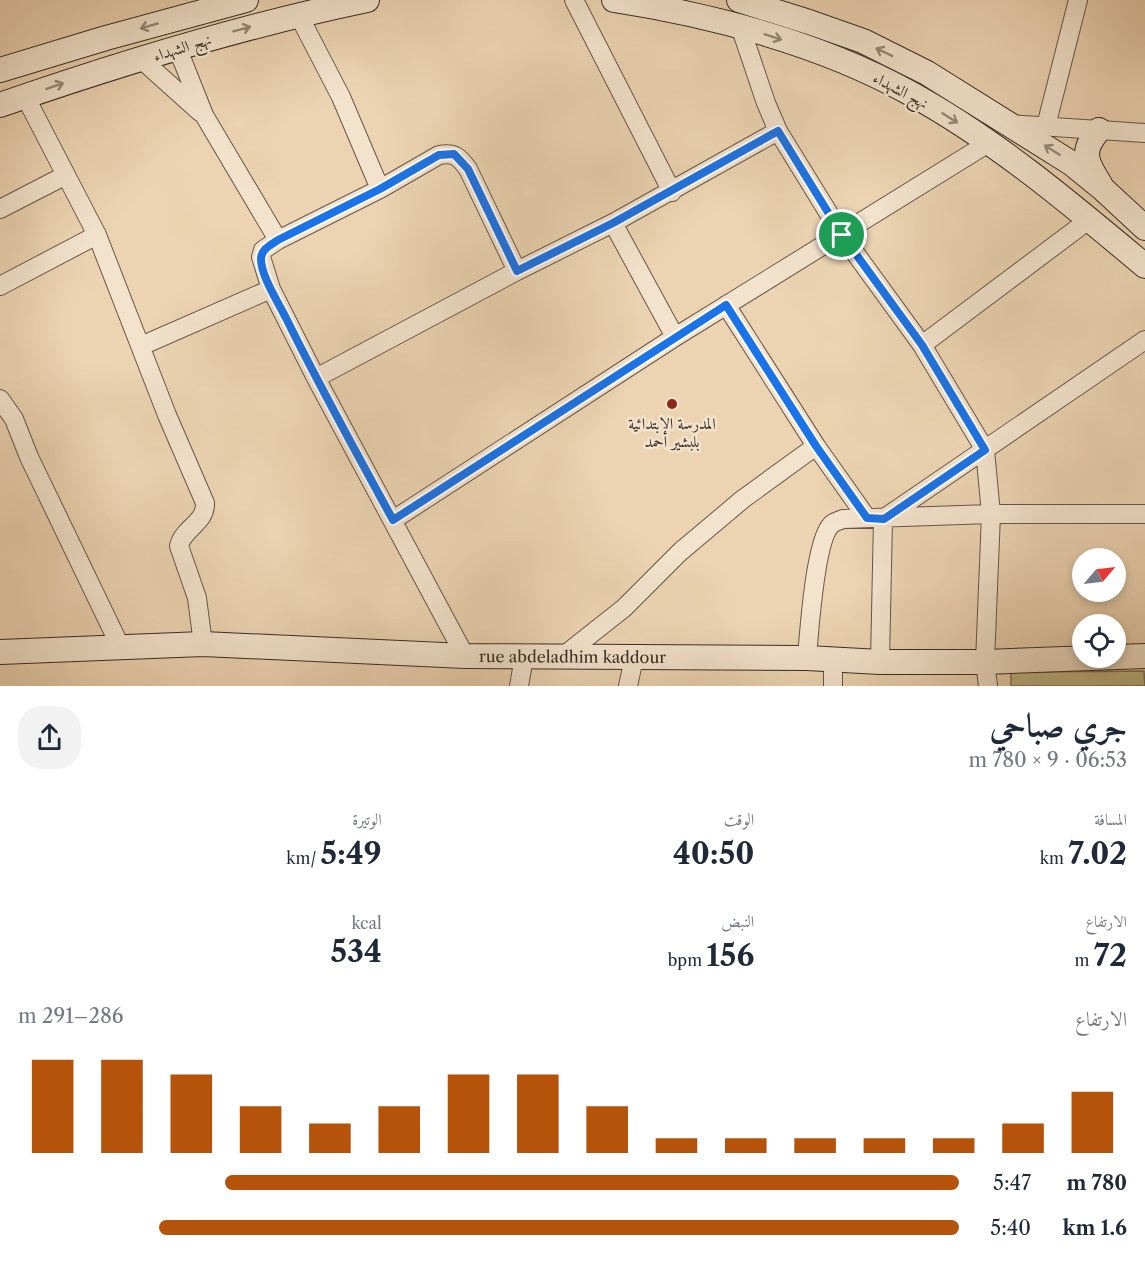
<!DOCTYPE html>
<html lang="ar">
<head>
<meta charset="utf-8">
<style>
  body { margin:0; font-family:"Libre Caslon Text",Amiri,serif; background:#f2f2f3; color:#1f2937; direction:rtl; height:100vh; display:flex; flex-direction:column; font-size:22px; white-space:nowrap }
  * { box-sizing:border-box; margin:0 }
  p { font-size:20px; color:#747a83 }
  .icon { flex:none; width:33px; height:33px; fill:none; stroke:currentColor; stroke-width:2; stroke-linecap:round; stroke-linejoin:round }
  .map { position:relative; height:686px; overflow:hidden; direction:ltr }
  .panel { display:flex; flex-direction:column; background:#fff; flex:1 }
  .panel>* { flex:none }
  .needle { width:39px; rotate:62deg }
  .fabs { position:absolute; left:1072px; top:548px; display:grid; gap:12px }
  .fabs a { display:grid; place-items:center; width:54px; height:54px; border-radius:50%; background:#fff; box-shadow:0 3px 9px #0003; font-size:30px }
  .pin { position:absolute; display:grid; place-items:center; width:51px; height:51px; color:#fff; margin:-26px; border:3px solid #fff; border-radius:50%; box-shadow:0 2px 6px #0007 }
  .round { display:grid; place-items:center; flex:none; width:63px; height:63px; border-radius:24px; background:#f2f2f3 }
  .overview { display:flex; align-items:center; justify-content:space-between; height:102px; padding:0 18px }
  h1 { font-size:33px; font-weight:700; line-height:45px }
  .stats { display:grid; grid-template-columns:repeat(3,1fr); gap:9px; height:102px; padding:6px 18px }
  .stats div { display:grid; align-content:center }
  .stats b { font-size:30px; font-weight:700 }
  .stats small { font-size:16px; font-weight:400 }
  .stats p { font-size:16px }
  .chart { height:168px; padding:12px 18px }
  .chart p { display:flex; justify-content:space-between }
  .chart svg { width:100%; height:108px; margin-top:6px; stroke:#b45309; stroke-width:6 }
  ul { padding:0 18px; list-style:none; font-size:20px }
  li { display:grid; grid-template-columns:96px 72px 1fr; align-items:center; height:45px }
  li i { height:15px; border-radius:8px; background:#b45309 }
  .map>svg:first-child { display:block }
</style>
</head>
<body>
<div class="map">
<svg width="1145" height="686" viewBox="0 0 1145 686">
  <rect width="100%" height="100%" fill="#ecd4b2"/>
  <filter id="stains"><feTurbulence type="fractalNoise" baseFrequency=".00333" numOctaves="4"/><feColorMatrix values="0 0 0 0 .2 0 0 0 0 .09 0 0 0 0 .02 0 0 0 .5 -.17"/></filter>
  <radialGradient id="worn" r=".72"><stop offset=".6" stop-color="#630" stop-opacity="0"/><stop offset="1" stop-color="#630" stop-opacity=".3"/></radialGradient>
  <path fill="#c0ba87" stroke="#7c7356" stroke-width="1.5" d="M1144,671l1,15h-134v-14z"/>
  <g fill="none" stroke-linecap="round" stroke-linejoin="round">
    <defs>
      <path id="street" d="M574,0l98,192
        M298,14l43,83 39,92
        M740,26l26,77 12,28 64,104 80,110 63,105 6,64 -6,148 3,24
        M177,47l27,68 74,125
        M141,59l59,53
        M25,96l72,139 70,180 38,88c1,20 -22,25 -26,43l18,52 6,46
        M1010,124l135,9
        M1046,126l32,-126
        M0,209l66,-34
        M613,223l62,114
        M0,286l97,-51
        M726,305l90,141
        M922,345l168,-126
        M141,346l130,-57
        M316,378l201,-107 96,-48 165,-92
        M0,399l14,20 15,38 92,191
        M393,520l282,-183 315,-195
        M465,656l-149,-278 -45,-89 -10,-32 2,-7 15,-10 102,-51 59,-34c16,-3 20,2 29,14l49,102
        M562,657l62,-49 56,-56 63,-53 73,-53 51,72
        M807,658c2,-24 8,-117 24,-133 2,-3 8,-4 12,-6l148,-5h154
        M833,660v26
        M880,662l3,-143 262,-179
        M519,686l5,-29
        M628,686l6,-28"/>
      <g id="secondary">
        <path d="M614,0c98,15 207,44 294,92 86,47 162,111 237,174"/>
        <path d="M739,0l70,22 54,19 64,32 144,90 32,26 42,39"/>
        <path d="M0,70l106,-32 140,-38"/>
        <path d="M0,105c121,-42 242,-79 367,-105"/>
        <path d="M1099,130c-19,21 -13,32 1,54"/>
        <path id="s1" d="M0,652l203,-8 262,12 342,2 73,4h105l160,-6"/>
      </g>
    </defs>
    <use href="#street" stroke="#665648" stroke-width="20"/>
    <use href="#secondary" stroke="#392c25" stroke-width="26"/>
    <use href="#street" stroke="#f3e3cd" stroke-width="18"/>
    <use href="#secondary" stroke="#f3e3cd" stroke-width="24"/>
  </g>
  <defs><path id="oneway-shaft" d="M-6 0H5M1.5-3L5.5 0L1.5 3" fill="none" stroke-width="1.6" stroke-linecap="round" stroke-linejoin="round" transform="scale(1.5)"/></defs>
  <g stroke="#968879">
    <use href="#oneway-shaft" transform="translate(149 26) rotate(164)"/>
    <use href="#oneway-shaft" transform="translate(242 29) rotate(-15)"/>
    <use href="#oneway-shaft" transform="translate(773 37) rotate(18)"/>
    <use href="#oneway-shaft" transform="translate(884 52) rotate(-154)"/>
    <use href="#oneway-shaft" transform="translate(55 86) rotate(-19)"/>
    <use href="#oneway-shaft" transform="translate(950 118) rotate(32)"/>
    <use href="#oneway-shaft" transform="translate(1052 150) rotate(-148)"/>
  </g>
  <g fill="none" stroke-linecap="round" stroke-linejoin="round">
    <defs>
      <path id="route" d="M778,131l64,104 80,110 63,105 -101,69 -17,-1 -51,-72 -90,-141 -333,215c-36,-66 -72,-131 -105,-198 -8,-17 -27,-45 -27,-63 0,-10 10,-14 17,-19l102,-51 59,-34 15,-1 14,15 49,102 96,-48z"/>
    </defs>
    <use href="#route" stroke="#fff" stroke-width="12"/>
    <use href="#route" stroke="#1a73e8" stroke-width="8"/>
  </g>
  <circle fill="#8f2418" stroke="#f3e3cd" stroke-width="2" cx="672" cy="404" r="6"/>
  <g text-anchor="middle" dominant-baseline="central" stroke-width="5" stroke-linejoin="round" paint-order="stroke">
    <g font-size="16" fill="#392c25" stroke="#f3e3cd">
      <text transform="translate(182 47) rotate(-17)">نهج الشهداء</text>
      <text transform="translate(901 90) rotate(28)">نهج الشهداء</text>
      <text stroke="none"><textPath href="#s1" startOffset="573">rue abdeladhim kaddour</textPath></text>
    </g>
    <g font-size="16" fill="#392c25" stroke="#f3e3cd">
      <text x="672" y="423">المدرسة الابتدائية<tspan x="672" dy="18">بلبشير أحمد</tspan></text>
    </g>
  </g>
  <rect width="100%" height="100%" filter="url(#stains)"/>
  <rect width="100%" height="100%" fill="url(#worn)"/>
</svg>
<div class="fabs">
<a><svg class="needle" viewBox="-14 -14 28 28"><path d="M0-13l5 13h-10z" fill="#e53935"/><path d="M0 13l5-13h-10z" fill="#747a83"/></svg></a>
<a><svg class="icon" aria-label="locate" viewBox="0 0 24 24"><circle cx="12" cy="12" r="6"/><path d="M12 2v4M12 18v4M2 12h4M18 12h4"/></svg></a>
</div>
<div class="pin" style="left:842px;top:235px;background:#1e9e55"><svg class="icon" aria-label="arrive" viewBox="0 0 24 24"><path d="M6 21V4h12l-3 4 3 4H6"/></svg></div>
</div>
<section class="panel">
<div class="overview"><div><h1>جري صباحي</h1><p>06:53 · 9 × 780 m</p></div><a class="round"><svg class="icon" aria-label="share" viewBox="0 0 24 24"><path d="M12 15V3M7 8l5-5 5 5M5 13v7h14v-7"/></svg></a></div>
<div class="stats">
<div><p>المسافة</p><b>7.02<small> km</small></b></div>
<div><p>الوقت</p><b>40:50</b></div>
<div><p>الوتيرة</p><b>5:49<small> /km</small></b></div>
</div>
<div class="stats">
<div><p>الارتفاع</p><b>72<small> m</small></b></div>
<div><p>النبض</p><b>156<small> bpm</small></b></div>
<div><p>kcal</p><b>534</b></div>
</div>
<div class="chart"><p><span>الارتفاع</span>286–291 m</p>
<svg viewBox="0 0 160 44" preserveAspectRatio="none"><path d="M5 44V6M15 44V6M25 44V12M35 44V25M45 44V32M55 44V25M65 44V12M75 44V12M85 44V25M95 44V38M105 44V38M115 44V38M125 44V38M135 44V38M145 44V32M155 44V19"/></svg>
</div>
<ul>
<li><b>780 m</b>5:47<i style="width:78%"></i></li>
<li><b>1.6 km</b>5:40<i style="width:85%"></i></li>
</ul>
</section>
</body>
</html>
